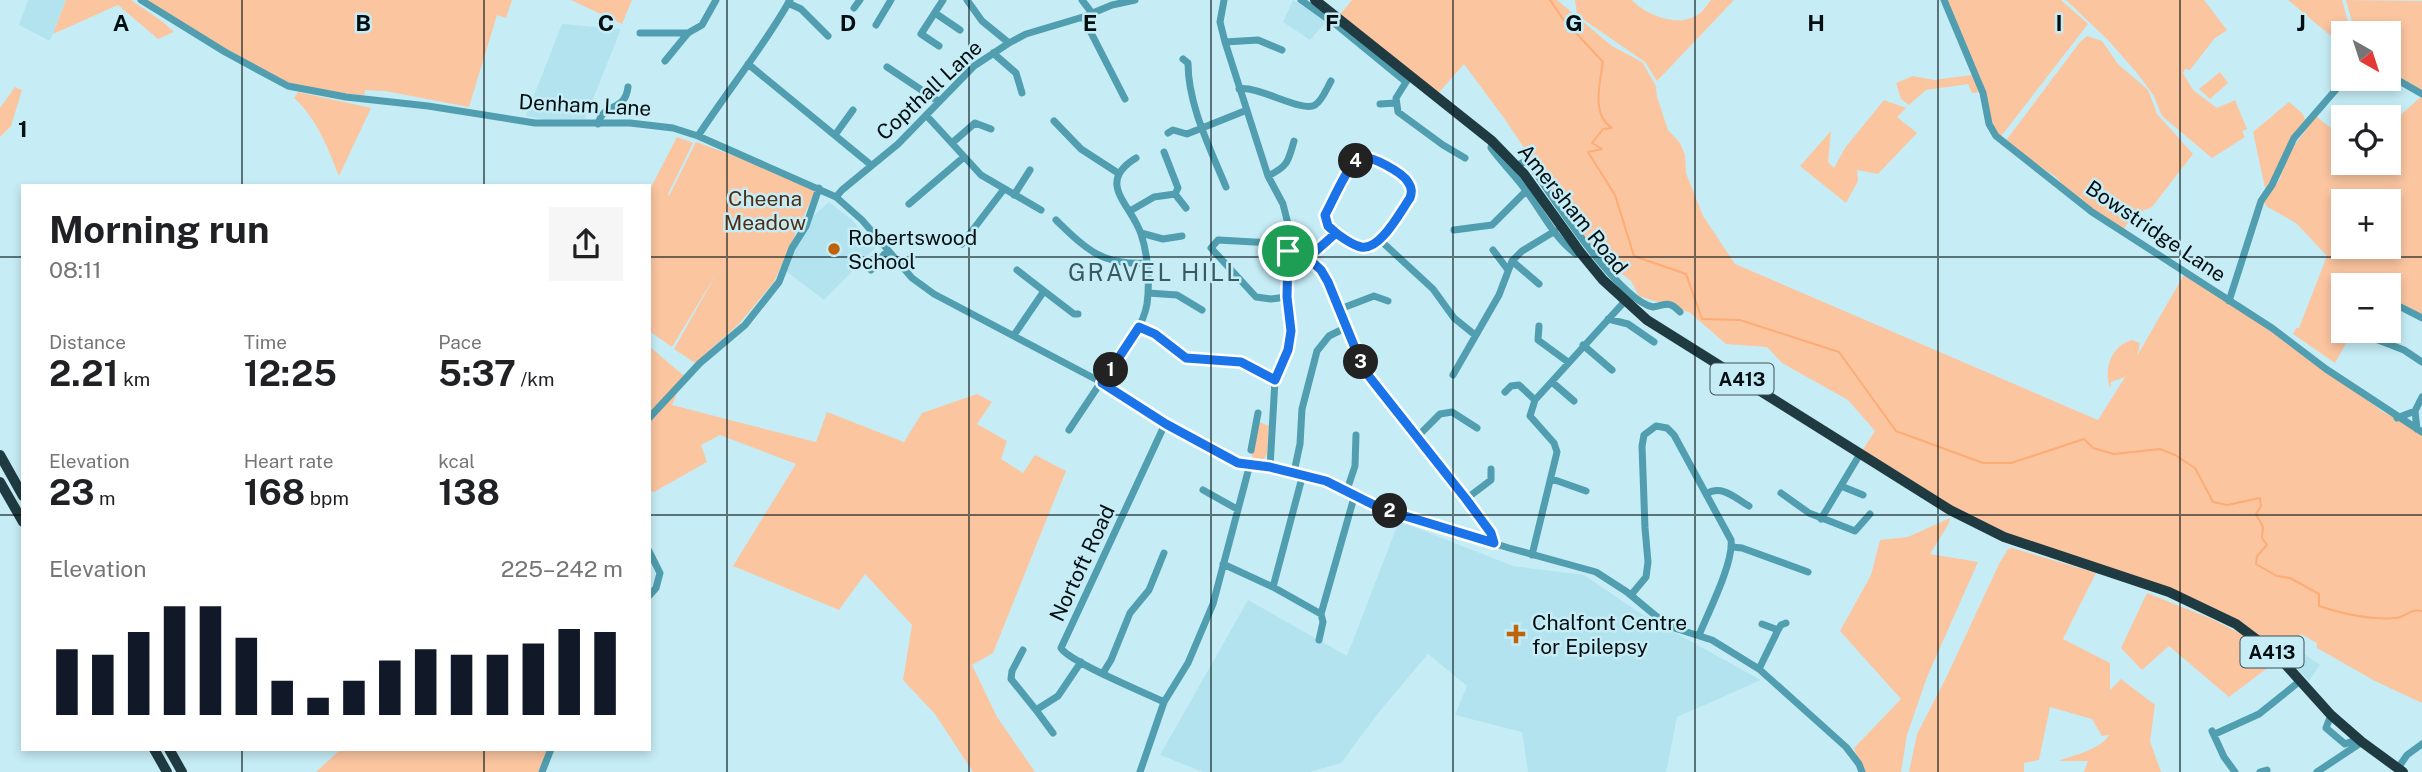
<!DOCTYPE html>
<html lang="en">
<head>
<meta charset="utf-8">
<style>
  body { margin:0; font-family:"Public Sans",sans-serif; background:#f6f6f6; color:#202124; height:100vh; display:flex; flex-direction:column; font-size:26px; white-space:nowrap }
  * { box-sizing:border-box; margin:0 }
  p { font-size:23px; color:#757577 }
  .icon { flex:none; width:38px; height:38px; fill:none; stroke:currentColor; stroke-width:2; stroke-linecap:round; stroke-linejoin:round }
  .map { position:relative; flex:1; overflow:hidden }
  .side { position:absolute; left:21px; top:184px; width:630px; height:567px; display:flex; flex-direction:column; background:#fff; border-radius:0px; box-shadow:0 4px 10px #0003 }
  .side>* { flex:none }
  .needle { width:46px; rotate:141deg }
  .tools { position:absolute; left:2331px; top:21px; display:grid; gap:14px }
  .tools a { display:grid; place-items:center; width:70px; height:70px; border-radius:0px; background:#fff; box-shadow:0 4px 10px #0003; font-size:35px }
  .pin { position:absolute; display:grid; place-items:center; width:60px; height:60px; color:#fff; margin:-30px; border:4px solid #fff; border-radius:50%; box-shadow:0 2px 7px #0007 }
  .km { position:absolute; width:35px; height:35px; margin:-18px; border-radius:50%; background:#222; color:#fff; font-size:19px; line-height:35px; text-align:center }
  .round { display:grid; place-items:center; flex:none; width:74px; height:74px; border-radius:0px; background:#f6f6f6 }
  .overview { display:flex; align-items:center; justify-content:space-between; height:119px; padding:0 28px }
  h1 { font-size:38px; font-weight:700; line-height:52px }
  .figures { display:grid; grid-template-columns:repeat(3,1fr); gap:10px; height:119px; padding:7px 28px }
  .figures div { display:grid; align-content:center }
  .figures b { font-size:35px; font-weight:700 }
  .figures small { font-size:19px; font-weight:400 }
  .figures p { font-size:19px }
  .chart { height:196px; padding:14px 28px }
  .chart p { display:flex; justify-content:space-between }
  .chart svg { width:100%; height:126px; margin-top:7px; stroke:#111827; stroke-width:6 }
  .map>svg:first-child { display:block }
</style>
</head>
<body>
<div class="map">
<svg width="2422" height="772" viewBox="0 0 2422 772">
  <rect width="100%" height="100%" fill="#c6edf6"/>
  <path fill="#b3e3ef" d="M28,0h38l-16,41 -31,-16z
    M1293,0l34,21 -17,19 -27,-18z
    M562,24l59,5 -36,90 -39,1 -20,-4z
    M829,202l23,18 24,27 -52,53 -38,-29 -1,-4 27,-50z
    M1399,521l114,45 71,9 59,40 118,65 -84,37 -11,55h-138l-6,-40 -67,-17 12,-29 -39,-32 -49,58 -38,51 -31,9h-107l-43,-17 88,-155 99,56z
    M2299,650l21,15 -11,16 -19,-20z"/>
  <path fill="#fbc5a0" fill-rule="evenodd" d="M66,0h65l32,22 11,10 -16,7 -40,-34 -65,29z
    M145,0h367l-6,18 -9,-3 -28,92 -84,-16 -20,-1 -1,5c-25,-2 -50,-5 -74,-12 -53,-17 -99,-53 -145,-83z
    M571,0h61l-10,24z
    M1352,0h205l55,46 30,16 14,24 1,11 11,33 12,13 5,12 1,18 17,43 32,48 363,156 27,-43 -14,5 -1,6c-7,-19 2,-43 22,-48l8,3 -3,13 48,-83 133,90 65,49 14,6 25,15v270l-47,-22 -58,-33v-5l-16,-9 -14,25 -51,-35 -75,-35 -157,-52 -144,-83 15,-23 -27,-31 -66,-37 -15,-16 -41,-3 -37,-32 -50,-16 -8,-15 -27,-21 -21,-24 -79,-118 -40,-54 -29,33 -98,-79z
    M1575,0h57c15,16 49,29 68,13 4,-3 8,-9 11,-13h23l-77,81 -12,-19 -68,-47z
    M1944,0h117l27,24 -89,115 -3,-3 -11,-35z
    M2066,0h138l23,30 -13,9 -24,31 -5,-1 -2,4 10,17 24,18 18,-8 12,29 -5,2 3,6 -33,21 -50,-42 -8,-20 -17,-23 -28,-32z
    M2288,0h54l9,33h-8v13z
    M2346,0l76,1v90l-33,-19v-39h-34z
    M2087,36l15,5 16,23 30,26 9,24 36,40 -41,53 -19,8 -11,17 -48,-34 -18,-21 -52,-34 76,-101z
    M2220,72l8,11 -18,16 -11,-10z
    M1972,75l8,17 -8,1 -4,-9 -42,6 -17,15 -8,-6 -5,-16 17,-7 21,4z
    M15,87l7,3 -11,36 -11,11v-29z
    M298,92l73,16 -32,68c-11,-28 -22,-57 -45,-78z
    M2422,96v219l-33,-19v-11h-46v46h7l1,3 -16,29 -42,-29 3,-6h3l28,-72 -31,-33 -30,-17 -2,-4 16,-23 6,-22 30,-41 27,22v25h46v-38zM2343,201h46v46h-46z
    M1884,100l22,8 -9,9 20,16 -39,41 -21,-4 1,11 -12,22 -46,-37 31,-35 -3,31 6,6 11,-20z
    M2289,102l13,11 4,8 -34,60 -7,7 -12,-56z
    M677,137l16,6 -25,51 1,2 27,-54 44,16 75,33 -41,91 -36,43 -43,38 -21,-14 44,-78 -46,76 -23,-16v-140z
    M649,346l35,30 -12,29 144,37 11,-30 77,30 18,-29 55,-19 15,8 -15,22 30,17 -6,18 22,14 12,-18 31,16 -73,182 -21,12 25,52 38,55h-62l-38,-58 -32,-34 9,-55 -47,-51 -26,36 -106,-44 63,-102 -76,-29 -19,10 6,17 -53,30 -5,-1z
    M1259,422l10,4 -2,27 -3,7 -9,2 -4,-9z
    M1950,518l-1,5 -19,31 48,8 -51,115 -20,58 -6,37h-38l-9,-24 47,-49 -61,-68 31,-56 9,-35 28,-3z
    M2012,548l84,25 -33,66 47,24v27l11,-11 34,26 -5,36 11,31h-77l4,-11h-30c16,-6 42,-11 51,-26l-7,1 -10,-17 -42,-12 -11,53 -15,3v9h-115l8,-38 29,-56 53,-114 9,-15z
    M2147,593l65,26 29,15 33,29 -45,34 -60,-51 -27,24 -21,-22z
    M341,749h208l-11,23h-222z"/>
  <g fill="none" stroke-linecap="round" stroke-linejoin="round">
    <path stroke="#fcac74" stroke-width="2" d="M1550,0l13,19 40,43c-3,21 -12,53 9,66l-9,1 -11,14 10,6 -14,3 27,43 19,61 52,18 16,45 38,1 99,32 57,79 87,32h28l73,-24 9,9 21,6 46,-5 15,6 20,13 18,34 14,3 33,-7 1,8 -5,8 7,13 -1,11 5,7 -10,11 -1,8 21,12 13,2 29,16v12c24,8 51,14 77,12 11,-1 14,-10 26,-7"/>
    <path stroke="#509eaf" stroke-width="7" d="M141,0l84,52 63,34 58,11 82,9 107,17h95l43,5 25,8 138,61 26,23 50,58 22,16 167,88 41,28 96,53 32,4 56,14 56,28 127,39 87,24 31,20 41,34 44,14 47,29 87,78 13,17 3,8
      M967,0l15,21 27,22
      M1082,0l10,13
      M1224,0l-4,22 5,20 43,134 15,28 5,20 -1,73 4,34 -3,19 -13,30 -5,87
      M1301,0l38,27 67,55
      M1944,0l39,93 6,31 7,12 96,76 180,116 54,41 96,63
      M788,3l13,6 27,27
      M854,8l6,-8
      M935,13l25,17
      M1083,17l42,82
      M876,25l15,-25
      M640,33h48
      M1225,42l33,-2 24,10
      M939,46l-18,-12 22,-34
      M993,53l23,20 6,20
      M1183,59l5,4c0,42 22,85 38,124
      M665,61l23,-28 14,-8 14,-25
      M748,64l123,101
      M887,67l51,34
      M2389,75l33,19
      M1408,79l-12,19 2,14 45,33 22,13
      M1239,89c18,-4 63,24 76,16 7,-4 12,-17 16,-24
      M1380,104l15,-1
      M926,115l55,60 60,35
      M1054,121l27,28 37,24
      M598,124c6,-23 27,-11 30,-37
      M1168,133l5,-3 14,4 60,-24
      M835,135l18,-25
      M698,136c30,-46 65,-88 92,-136
      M1492,141l-1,7c11,15 25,28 36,44 15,20 28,47 49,62l4,-2
      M952,143l23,-20 16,6
      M1360,158c20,-1 45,15 52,34 -4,11 -29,49 -40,54 -9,4 -18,-3 -26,-7 -12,-6 -18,-10 -21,-24l27,-50z
      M1516,166l10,-5 4,3c21,31 88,136 123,143 13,-2 16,-7 27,5
      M1268,176c20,-10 20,-14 26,-35
      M1175,194l11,14
      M1014,195l16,-25
      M836,197l6,-7 56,-46 76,-78 35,-23 17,-9 57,-17 29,-12 23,-5
      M909,204l55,-47
      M1130,211l24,-14 21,-3 3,-6 -14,-36
      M1056,220c30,29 46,46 91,43
      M1454,230l38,-5 34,-34
      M1141,233l22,6 19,-3
      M1380,240l53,49 21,29 21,17
      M962,244l42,-55
      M1493,250l15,20
      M1288,251c51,9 54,84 78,121 24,37 55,71 83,105 16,20 37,42 46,66
      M1308,258l28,-25
      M1512,261l27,23
      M871,270l16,-19
      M1044,291l30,23h4
      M1148,293l29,2 25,15
      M1287,297l-16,2 -15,-2 -45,-49 7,-8 70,4
      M2229,301l32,-100 11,-16 22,-47 51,-59
      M2389,301l33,17
      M1340,309l34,-13 14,5
      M1608,319l20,5 26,18
      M1539,326l-1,14 30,22
      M1139,327l16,7 31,24 55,3 34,19
      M2360,333l44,17 18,12
      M1014,335l30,-44 -27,-21
      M1583,345l29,25
      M1453,375l46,-80 13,-34 10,-10 33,-20
      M1552,382l22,19
      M1102,383c16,-24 40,-51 45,-79 3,-22 1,-49 -6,-70 -10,-30 -46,-51 -5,-76
      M1505,392l6,-6 8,-1 16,15
      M649,418l51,-55 45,-38 34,-43 13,-34 14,-22 13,-38
      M2397,418l18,-7
      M2417,429l-2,-18 7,-14
      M1069,430l32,-48
      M1416,438l24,-24 12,-2 25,16
      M1251,450l7,-37
      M1294,472l6,-28 2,-35 15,-58 12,-15 18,-9
      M1552,479l34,12
      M1841,486l22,9
      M1203,490l34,19
      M1347,490l8,-24 1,-31
      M1781,493l28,20 46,18 15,-17
      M1706,494c16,-10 29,4 43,12
      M1466,499l25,-19v-11
      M1821,519l39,-65
      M1732,547l10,1 66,24
      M649,551l11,22 -4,15 -7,8
      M1532,555l25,-103 -3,-9 -24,-27 5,-16 90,-99
      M1223,564l50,23 48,27
      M1273,587l30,-113
      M1631,595l15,-18 2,-15 -3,-34 -3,-82 2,-11 12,-9 11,2 7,7 57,105c3,22 -23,73 -32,95
      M1762,624l16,6
      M1319,640l4,-18 -2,-8 34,-120
      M1023,650l-11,21 -1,8 25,31 22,-14 23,-34
      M1759,669l19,-39 3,-5 5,-2
      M1103,673l8,-13 19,-47 19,-23 15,-37
      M1164,702c-18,-9 -95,-40 -103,-54l104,-224
      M1036,710l17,23
      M2331,715l-5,13 19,16 13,-5
      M2212,731l12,26 11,15
      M2215,734l44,-20 41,-33
      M2398,768l9,-13 15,-11
      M542,772l9,-23
      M1140,772l24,-70 24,-39 25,-59 37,-140
      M2260,772l7,-2
      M2317,772l45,-30"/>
    <path stroke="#1f3b41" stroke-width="10" d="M1315,0l177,141 32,33 56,78 23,28 44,40 303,190 54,27 165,55 67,32 41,31 54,60 31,27 41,30
      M0,455l23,41
      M0,482l23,40
      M154,749l13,23
      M169,749l13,23"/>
  </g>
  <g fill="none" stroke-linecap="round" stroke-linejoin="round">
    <defs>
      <path id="route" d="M1288,251l-1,46 4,34 -3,19 -13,30 -34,-18 -55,-4 -31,-24 -16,-7 -37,56 64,41 72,39 32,4 56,14 56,28 112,34 -3,-10 -25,-34 -102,-129 -36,-88 -7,-12 -13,-12 28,-25c7,5 16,12 25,14 19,4 39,-35 49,-49 2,-6 2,-10 -2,-16 -5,-9 -38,-28 -48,-24 -12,5 -28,45 -35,57l3,11 8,7 -28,25 -7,-5 -13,-2"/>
    </defs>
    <use href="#route" stroke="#fff" stroke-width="14"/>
    <use href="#route" stroke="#1a73e8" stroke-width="9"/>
  </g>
  <path fill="none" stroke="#020e11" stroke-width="2" stroke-opacity="0.55" d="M242,0v186M484,0v186M727,0v772M969,0v772M1211,0v772M1453,0v772M1695,0v772M1938,0v772M2180,0v772M0,257h23M649,257h1773M0,515h23M649,515h1773M242,749v23M484,749v23"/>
  <g fill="#be630a" stroke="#c6edf6" stroke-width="2.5">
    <circle cx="834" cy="249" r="7"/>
    <path d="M1512.5 623.5h7v7h7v7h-7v7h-7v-7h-7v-7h7z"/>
  </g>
  <g text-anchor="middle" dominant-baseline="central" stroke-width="5" stroke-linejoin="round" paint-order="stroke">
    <g fill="#c6edf6" stroke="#3d5156" stroke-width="2">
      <rect x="1710.5" y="363.5" width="63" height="31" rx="5"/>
      <rect x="2240.5" y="636.5" width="63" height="31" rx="5"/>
    </g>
    <g font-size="19" font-weight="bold" fill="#020e11">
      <text x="1742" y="379">A413</text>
      <text x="2272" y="652">A413</text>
    </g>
    <g font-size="21" fill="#020e11" stroke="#c6edf6">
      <text transform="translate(929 90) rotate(-43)">Copthall Lane</text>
      <text transform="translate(585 105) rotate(3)">Denham Lane</text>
      <text transform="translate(1573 209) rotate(51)">Amersham Road</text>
      <text transform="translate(2156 231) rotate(34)">Bowstridge Lane</text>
      <text transform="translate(1082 563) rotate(-65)">Nortoft Road</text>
    </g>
    <g font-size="21" fill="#4f2e17" stroke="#c6edf6">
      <text x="765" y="198">Cheena<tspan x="765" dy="24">Meadow</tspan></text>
    </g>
    <g font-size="21" fill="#020e11" stroke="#c6edf6" text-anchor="start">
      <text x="848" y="237">Robertswood<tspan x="848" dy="24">School</tspan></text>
      <text x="1532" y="622">Chalfont Centre<tspan x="1532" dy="24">for Epilepsy</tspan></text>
    </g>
    <g font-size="24" letter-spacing="2" fill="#385b63" stroke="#c6edf6">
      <text x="1155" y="272">GRAVEL HILL</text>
    </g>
  </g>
  <g font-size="23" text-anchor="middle" font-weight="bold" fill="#020e11" stroke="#c6edf6" stroke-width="5" stroke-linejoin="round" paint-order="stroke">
    <text x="121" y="31">A</text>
    <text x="363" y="31">B</text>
    <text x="606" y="31">C</text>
    <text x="848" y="31">D</text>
    <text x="1090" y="31">E</text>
    <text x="1332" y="31">F</text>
    <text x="1574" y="31">G</text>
    <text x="1816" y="31">H</text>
    <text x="2059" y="31">I</text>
    <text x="2301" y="31">J</text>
    <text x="23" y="137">1</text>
  </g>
</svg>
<div class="tools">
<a><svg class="needle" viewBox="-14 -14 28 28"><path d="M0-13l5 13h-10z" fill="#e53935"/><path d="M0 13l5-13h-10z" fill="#757577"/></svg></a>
<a><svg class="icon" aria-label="locate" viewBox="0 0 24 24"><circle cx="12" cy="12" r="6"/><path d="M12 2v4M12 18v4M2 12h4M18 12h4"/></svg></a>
<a>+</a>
<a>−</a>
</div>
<div class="pin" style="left:1288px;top:251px;background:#1e9e55"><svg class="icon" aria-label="arrive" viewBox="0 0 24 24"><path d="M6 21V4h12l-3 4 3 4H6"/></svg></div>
<b class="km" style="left:1111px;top:370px">1</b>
<b class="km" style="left:1390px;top:511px">2</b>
<b class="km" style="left:1361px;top:362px">3</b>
<b class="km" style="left:1356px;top:161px">4</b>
<section class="side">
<div class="overview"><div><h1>Morning run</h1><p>08:11</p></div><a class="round"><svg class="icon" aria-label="share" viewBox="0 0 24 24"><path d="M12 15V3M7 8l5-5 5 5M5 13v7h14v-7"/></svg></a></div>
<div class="figures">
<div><p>Distance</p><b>2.21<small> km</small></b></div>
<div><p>Time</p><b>12:25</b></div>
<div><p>Pace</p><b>5:37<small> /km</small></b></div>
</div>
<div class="figures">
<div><p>Elevation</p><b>23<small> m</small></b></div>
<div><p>Heart rate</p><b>168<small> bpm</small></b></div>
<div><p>kcal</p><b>138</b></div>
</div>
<div class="chart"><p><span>Elevation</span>225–242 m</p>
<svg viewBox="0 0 160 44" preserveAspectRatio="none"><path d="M5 44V21M15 44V23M25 44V15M35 44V6M45 44V6M55 44V17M65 44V32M75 44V38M85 44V32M95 44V25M105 44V21M115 44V23M125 44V23M135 44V19M145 44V14M155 44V15"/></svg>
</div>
</section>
</div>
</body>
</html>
